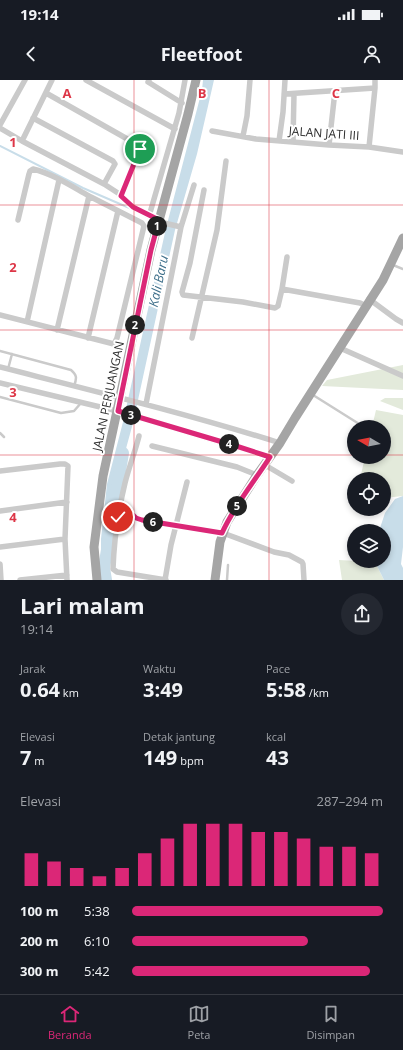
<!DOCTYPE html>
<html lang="id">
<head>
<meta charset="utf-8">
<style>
  body { margin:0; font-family:"Open Sans",sans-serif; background:#242831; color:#f1f3f6; height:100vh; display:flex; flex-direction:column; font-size:15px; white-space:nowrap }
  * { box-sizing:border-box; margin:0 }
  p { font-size:13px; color:#9ea1a6 }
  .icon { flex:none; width:22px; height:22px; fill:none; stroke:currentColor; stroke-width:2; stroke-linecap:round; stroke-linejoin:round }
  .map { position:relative; height:500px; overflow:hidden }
  .side { display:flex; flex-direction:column; background:#171b24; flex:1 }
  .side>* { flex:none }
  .needle { width:26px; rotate:280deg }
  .tools { position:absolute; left:347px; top:340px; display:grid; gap:8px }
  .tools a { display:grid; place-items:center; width:44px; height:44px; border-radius:50%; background:#171b24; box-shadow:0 2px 6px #0003; font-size:20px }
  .pin { position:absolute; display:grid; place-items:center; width:34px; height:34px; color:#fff; margin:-17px; border:2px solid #fff; border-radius:50%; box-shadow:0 1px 4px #0007 }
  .km { position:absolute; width:20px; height:20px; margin:-10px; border-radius:50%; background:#222; color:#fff; font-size:11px; line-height:20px; text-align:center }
  .round { display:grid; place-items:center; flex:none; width:42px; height:42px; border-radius:21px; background:#242831 }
  .overview { display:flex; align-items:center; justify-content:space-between; height:68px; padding:0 20px }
  h1 { font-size:22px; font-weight:700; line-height:30px }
  .figures { display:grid; grid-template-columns:repeat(3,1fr); gap:6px; height:68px; padding:4px 20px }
  .figures div { display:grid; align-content:center }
  .figures b { font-size:20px; font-weight:700 }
  .figures small { font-size:11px; font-weight:400 }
  .figures p { font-size:11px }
  .chart { height:112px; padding:8px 20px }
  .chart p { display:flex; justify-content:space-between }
  .chart svg { width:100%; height:72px; margin-top:4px; stroke:#db2777; stroke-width:6 }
  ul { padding:0 20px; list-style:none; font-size:13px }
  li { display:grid; grid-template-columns:64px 48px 1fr; align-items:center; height:30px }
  li i { height:10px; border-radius:5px; background:#db2777 }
  .status { display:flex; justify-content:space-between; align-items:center; height:28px; padding:0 20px; background:#171b24; direction:ltr }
  .status svg { height:11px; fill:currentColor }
  header { display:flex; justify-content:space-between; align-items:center; height:52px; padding:0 20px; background:#171b24; font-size:18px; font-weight:700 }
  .menu { display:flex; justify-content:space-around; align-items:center; height:56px; border-top:1px solid #363941; background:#171b24; font-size:11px; color:#9ea1a6 }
  .menu a { display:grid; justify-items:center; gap:2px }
  .menu .current { color:#db2777 }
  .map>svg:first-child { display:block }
</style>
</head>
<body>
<div class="status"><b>19:14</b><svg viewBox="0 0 49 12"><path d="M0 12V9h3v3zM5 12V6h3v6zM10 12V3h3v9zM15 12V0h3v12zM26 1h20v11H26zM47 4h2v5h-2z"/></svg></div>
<header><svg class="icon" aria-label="back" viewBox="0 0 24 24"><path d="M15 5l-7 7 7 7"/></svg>Fleetfoot<svg class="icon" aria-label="person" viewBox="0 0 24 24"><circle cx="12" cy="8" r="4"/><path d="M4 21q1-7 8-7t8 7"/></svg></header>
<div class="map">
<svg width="403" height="500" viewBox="0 0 403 500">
  <rect width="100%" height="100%" fill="#fff"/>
  <path fill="#e3eadb" d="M403,285v25l-81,-4 5,-6z
    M385,318h18v12l-23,-9z
    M376,330l27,5v81l-19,2v-19h-24l5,-22h19v-30h-12z
    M339,480l36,2 9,18h-42z"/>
  <path fill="#c8dde9" d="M203,0h11l-17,74 -22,76 -42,193 -17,62 -10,54 -2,29 3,12h-5l-1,-12v-29l6,-55 16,-62 43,-194 36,-138z
    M403,416v51l-2,17 2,4v12h-19l-9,-18 9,-1v-30h-5l6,-18 10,-14z"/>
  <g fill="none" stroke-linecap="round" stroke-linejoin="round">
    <path stroke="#c8dde9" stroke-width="2" d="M0,66l83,42 51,22"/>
    <path stroke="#c8dde9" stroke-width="12" d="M106,500l-2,-12 19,-115"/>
    <path stroke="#cacaca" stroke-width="2.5" d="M393,185l10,4
      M0,271l71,19c6,5 6,8 3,16
      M8,289l4,-15
      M313,315l51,32
      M0,317l61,16 13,-2 7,-8
      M0,353l4,4
      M227,500l1,-15"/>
    <path stroke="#cacaca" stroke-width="5.5" d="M86,0l89,49
      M149,0l-1,2 34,21
      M46,13l92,52 1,4 -18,46
      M284,14l91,-6
      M33,38l80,43 2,3 -11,20
      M0,45l25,-45
      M0,48l22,13 82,43 17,11 12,12 16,9 15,7 17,4
      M212,51l44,8 73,6 40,2 6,-59v-8
      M243,56l4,-20 3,-36
      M22,61l30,-61
      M279,61l4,-29 2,-32
      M293,61l1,-47
      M329,65l6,-54
      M369,67l34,5
      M204,110l-14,73 -8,29 1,3 60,7 32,6 3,-2 4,-17 78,14 6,3
      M149,136l3,-10 27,-93 6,-33
      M282,209l5,-32
      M369,219l27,20 7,4
      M0,235l114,29 3,-6 27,-112 -2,-3c-18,-9 -35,-18 -53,-27 -18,-10 -36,-22 -56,-27l-3,2 -1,3 -11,46
      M27,242l32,-142
      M57,250l32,-134
      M88,258l30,-127
      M192,258l25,-108 9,-69
      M340,268l63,28
      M0,287c94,24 188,47 280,76
      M0,303l117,28 153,46
      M146,324l35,-177 13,-42
      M139,356c-4,16 -10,31 -14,47 -7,29 -11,57 -12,86l4,3 49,8
      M152,366l85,21 20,8
      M265,385l27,16
      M0,391l60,-7h5l3,2 -3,73 2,41
      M0,431l67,-9
      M119,431l13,3 4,4 6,2 81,13 51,19 15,3 13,7 1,2 1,16
      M0,467l65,-8
      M0,484l1,16
      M20,500l47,-5
      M165,500l6,-35 16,-63"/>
    <path stroke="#a5a5a5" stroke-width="9" d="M97,500l-3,-33 9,-71 14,-65 34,-161 37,-136 8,-34
      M215,500l5,-38 7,-20 30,-47 23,-32 15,-25 88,-138 20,-42"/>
  </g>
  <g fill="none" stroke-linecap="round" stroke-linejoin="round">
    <defs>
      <path id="route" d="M118,437l1,-6 13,3 4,4 6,2 80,13c12,-27 32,-51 48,-76l-34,-11 -118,-35 33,-161 8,-30 -26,-13 -12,-11 19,-47"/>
    </defs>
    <use href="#route" stroke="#fff" stroke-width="8"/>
    <use href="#route" stroke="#db2777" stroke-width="5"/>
  </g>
  <path fill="none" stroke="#dd3647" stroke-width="1" stroke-opacity="0.55" d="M134,0v500M269,0v500M0,125h403M0,250h403M0,375h354M384,375h19"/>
  <g text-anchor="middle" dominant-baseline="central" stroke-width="4" stroke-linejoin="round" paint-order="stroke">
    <g font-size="12" fill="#2d2d2d" stroke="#fff">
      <text transform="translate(324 53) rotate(4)">JALAN JATI III</text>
      <text transform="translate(108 316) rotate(-78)">JALAN PERJUANGAN</text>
    </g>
    <g font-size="13" font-style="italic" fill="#3f708b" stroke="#fff">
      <text transform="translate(158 201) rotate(-78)">Kali Baru</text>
    </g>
  </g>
  <g font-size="13" text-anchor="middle" font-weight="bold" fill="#dd3647" stroke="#fff" stroke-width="4" stroke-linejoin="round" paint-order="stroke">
    <text x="67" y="18">A</text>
    <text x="202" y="18">B</text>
    <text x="336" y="18">C</text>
    <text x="13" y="67">1</text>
    <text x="13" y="192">2</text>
    <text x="13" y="317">3</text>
    <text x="13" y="442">4</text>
  </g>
</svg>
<div class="tools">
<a><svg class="needle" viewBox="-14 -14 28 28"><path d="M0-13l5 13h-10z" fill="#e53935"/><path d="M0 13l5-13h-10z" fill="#9ea1a6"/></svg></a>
<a><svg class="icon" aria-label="locate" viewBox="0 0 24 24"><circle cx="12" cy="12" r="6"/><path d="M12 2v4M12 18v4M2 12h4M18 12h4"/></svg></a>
<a><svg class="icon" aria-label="layers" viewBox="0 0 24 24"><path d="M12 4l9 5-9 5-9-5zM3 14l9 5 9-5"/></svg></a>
</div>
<div class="pin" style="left:140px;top:69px;background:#1e9e55"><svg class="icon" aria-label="arrive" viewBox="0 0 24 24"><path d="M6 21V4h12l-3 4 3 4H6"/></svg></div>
<div class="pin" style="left:118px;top:437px;background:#d93025"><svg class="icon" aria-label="check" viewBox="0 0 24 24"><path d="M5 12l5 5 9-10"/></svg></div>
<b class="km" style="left:157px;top:146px">1</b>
<b class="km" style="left:135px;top:245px">2</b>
<b class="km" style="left:131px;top:335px">3</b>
<b class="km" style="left:229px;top:364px">4</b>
<b class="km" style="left:237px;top:426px">5</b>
<b class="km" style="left:153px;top:442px">6</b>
</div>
<section class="side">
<div class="overview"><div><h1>Lari malam</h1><p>19:14</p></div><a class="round"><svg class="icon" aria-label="share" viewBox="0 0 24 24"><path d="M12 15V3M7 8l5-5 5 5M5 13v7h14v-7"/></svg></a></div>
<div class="figures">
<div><p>Jarak</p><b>0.64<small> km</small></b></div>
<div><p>Waktu</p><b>3:49</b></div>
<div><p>Pace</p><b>5:58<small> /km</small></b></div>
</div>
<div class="figures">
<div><p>Elevasi</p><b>7<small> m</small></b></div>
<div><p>Detak jantung</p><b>149<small> bpm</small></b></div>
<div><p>kcal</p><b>43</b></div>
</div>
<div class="chart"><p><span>Elevasi</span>287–294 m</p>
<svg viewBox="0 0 160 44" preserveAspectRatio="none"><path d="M5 44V24M15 44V29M25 44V33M35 44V38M45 44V33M55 44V24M65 44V15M75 44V6M85 44V6M95 44V6M105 44V11M115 44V11M125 44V15M135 44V20M145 44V20M155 44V24"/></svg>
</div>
<ul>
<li><b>100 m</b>5:38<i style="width:100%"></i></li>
<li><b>200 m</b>6:10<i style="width:70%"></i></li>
<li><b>300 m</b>5:42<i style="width:95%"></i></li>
</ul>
</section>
<nav class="menu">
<a class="current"><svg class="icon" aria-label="home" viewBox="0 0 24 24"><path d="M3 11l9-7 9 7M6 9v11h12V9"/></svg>Beranda</a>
<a><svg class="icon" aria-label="map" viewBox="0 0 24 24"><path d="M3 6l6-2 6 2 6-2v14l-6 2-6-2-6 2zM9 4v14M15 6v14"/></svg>Peta</a>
<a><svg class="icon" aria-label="saved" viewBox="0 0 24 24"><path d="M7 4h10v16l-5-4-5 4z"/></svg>Disimpan</a>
</nav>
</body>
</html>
